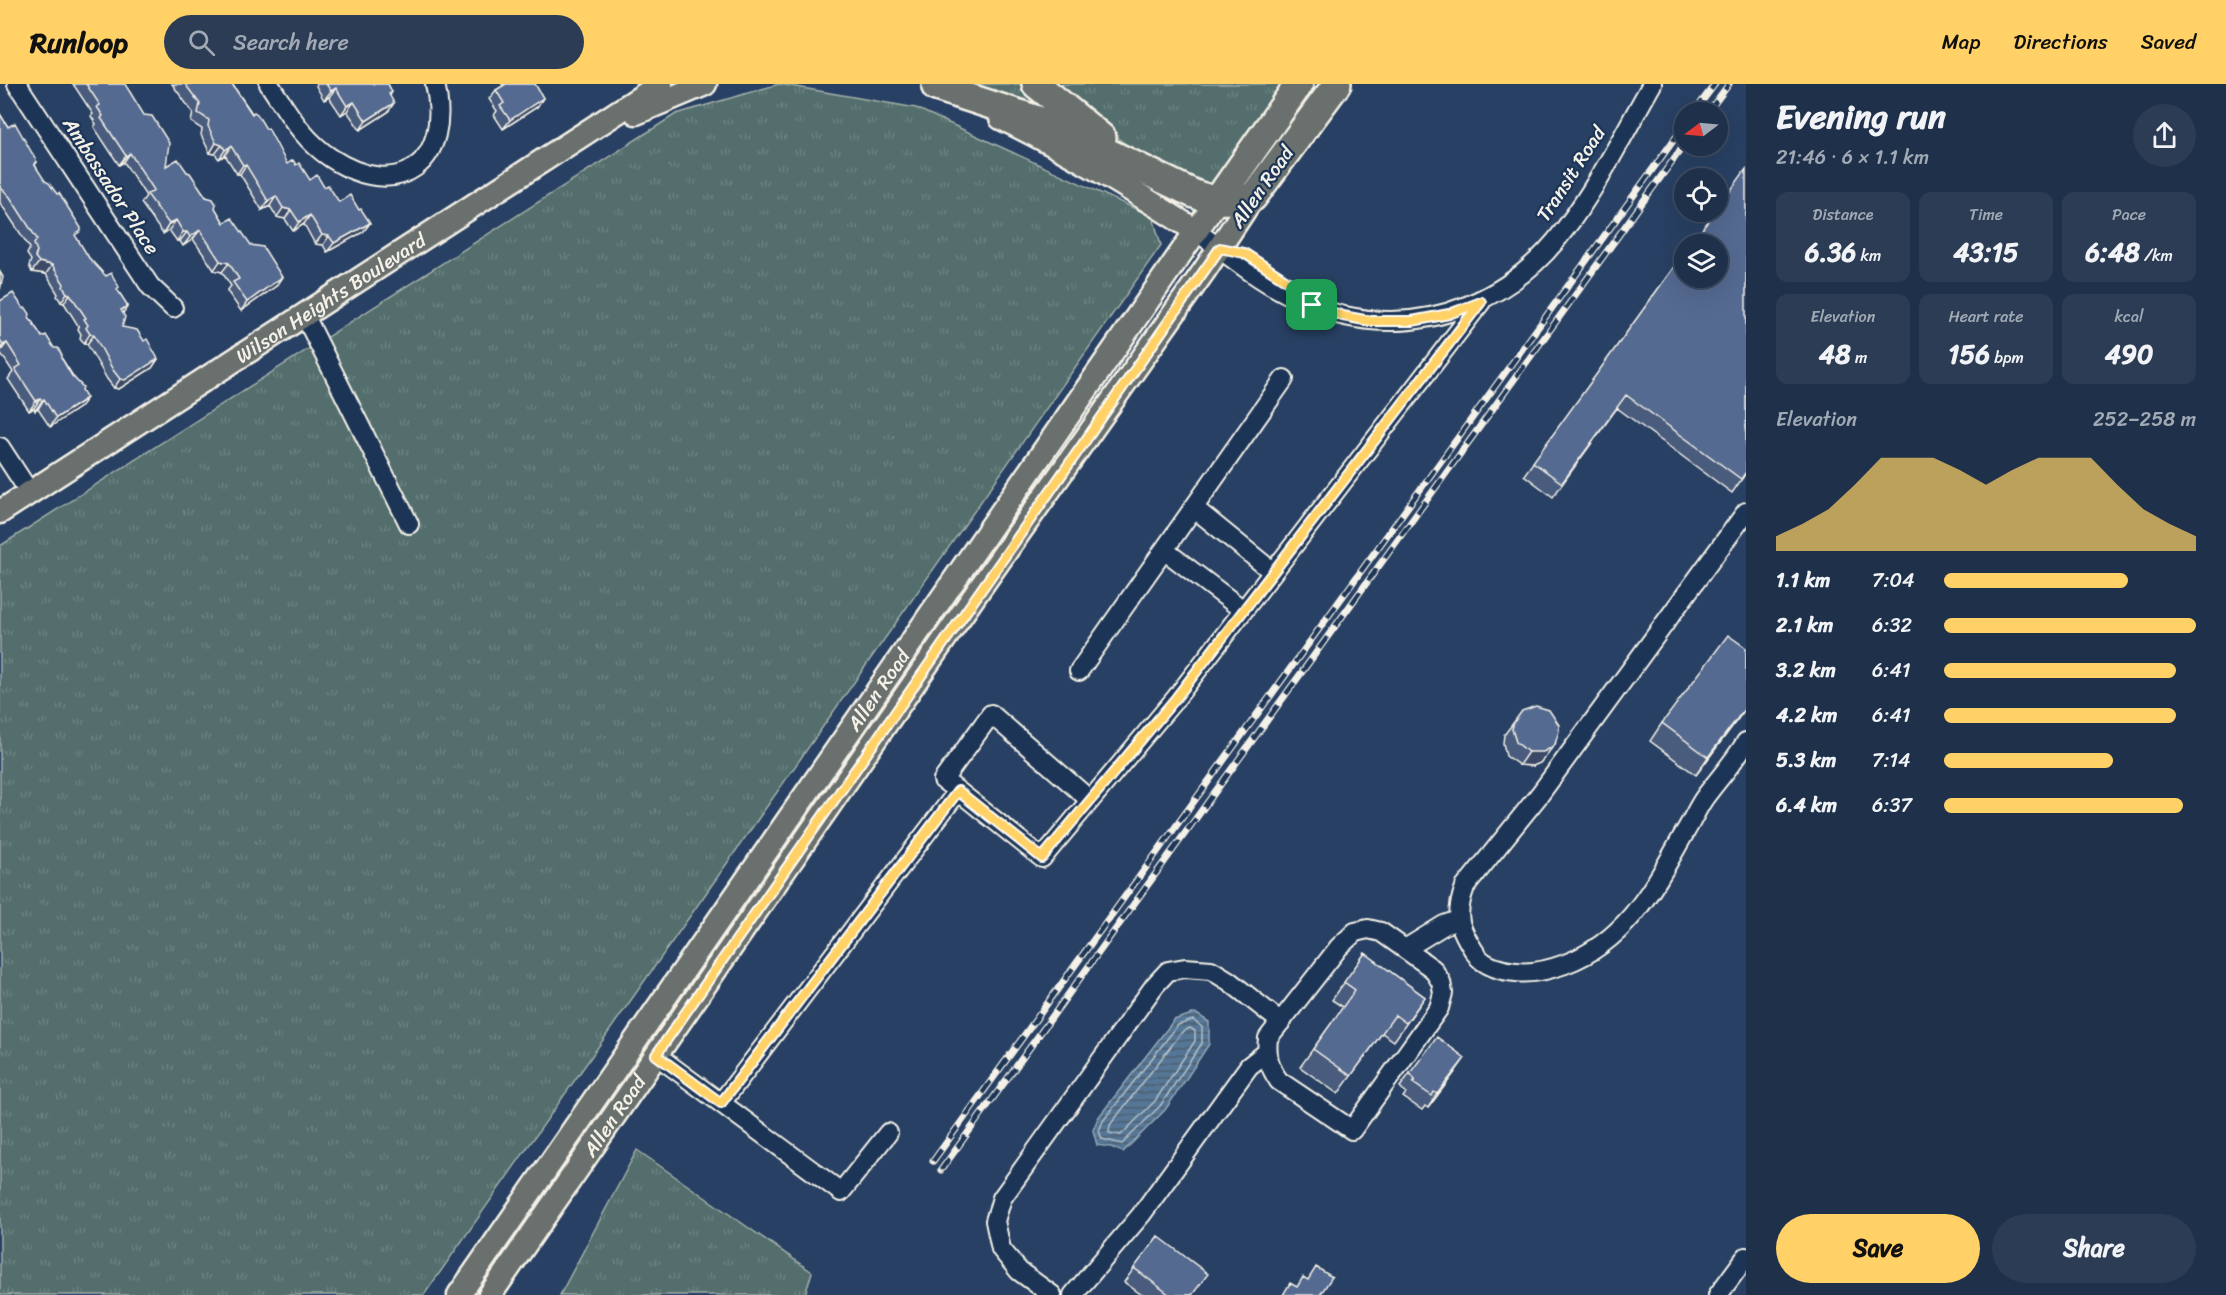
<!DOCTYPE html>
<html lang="en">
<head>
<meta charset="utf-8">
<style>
  body { margin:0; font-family:Sriracha,sans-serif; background:#2b3c54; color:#f1f3f6; height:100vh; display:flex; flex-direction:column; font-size:22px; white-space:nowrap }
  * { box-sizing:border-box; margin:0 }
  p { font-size:20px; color:#a1a9b5 }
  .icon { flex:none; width:33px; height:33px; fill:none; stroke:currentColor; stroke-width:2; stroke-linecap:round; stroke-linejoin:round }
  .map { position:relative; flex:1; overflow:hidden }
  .panel { display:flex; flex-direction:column; background:#1e304a; width:480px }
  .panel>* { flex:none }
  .needle { width:39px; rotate:254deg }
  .fabs { position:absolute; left:1674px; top:18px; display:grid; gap:12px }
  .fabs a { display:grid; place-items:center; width:54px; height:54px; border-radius:50%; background:#1e304a; box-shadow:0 6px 24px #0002,0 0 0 2px #3c4b62; font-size:30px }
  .pin { position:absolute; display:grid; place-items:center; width:51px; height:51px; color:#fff; margin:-26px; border-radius:12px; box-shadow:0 3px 9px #0006 }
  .round { display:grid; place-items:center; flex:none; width:63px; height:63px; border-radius:32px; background:#2b3c54 }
  .headline { display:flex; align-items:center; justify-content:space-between; height:102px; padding:0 30px }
  h1 { font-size:33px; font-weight:700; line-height:45px }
  .figures { display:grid; grid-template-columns:repeat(3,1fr); gap:9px; height:102px; padding:6px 30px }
  .figures div { display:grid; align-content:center; border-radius:12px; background:#2b3c54; text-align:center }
  .figures b { font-size:26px; font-weight:700 }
  .figures small { font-size:16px; font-weight:400 }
  .figures p { font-size:16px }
  .chart { height:168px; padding:12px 30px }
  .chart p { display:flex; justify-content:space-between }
  .chart svg { width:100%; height:108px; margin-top:6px; fill:#ffd166; opacity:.7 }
  .primary-button { display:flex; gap:12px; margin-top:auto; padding:12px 30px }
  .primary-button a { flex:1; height:69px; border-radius:36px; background:#ffd166; color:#111; font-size:24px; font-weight:700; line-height:69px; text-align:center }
  .primary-button a+a { background:#2b3c54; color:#f1f3f6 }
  ul { padding:0 30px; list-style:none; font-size:20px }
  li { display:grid; grid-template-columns:96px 72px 1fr; align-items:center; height:45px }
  li i { height:15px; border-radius:8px; background:#ffd166 }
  header { display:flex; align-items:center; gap:36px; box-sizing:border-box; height:84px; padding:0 30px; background:#ffd166; color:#111 }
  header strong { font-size:28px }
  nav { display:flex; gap:33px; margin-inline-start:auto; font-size:21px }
  .search { width:420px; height:54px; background:#2b3c54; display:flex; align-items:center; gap:15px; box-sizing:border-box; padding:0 21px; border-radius:33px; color:#a1a9b5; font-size:22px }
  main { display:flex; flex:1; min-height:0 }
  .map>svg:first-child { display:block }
</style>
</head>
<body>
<header>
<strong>Runloop</strong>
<div class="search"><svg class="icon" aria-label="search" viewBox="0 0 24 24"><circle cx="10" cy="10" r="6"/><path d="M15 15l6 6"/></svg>Search here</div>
<nav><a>Map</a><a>Directions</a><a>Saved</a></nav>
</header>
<main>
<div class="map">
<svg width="1746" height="1211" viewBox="0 0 1746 1211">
  <defs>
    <pattern id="grass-tufts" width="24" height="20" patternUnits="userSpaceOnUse" patternTransform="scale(1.5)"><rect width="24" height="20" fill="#526e6c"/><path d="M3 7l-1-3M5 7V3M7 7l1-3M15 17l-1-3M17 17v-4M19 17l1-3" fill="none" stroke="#6c8381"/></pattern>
    <pattern id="water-rules" width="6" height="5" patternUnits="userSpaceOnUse" patternTransform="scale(1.5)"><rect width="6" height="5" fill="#547696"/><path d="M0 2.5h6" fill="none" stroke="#4e5f6e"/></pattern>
  </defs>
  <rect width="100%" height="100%" fill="#284063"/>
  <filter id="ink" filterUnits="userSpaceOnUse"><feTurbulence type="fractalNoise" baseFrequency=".0167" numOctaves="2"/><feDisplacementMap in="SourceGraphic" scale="12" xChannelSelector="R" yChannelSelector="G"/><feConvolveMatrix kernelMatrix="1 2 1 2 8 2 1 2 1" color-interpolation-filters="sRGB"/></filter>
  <g filter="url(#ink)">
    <path fill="url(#grass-tufts)" stroke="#a3b0aa" stroke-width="1.5" d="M779,0l137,24 237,109 8,28 -737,1050h-424v-749l676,-432z
      M966,0h56l28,23 -3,7z
      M1043,0h242l-73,102 -5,1 -66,-32z
      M637,1066l175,122 -7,23h-245z"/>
    <path fill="url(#water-rules)" stroke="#94a7b7" stroke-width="1.5" d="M1195,929l14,9v22l-25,38 -19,28 -42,42 -12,-5 -14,-2 -4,-15 5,-12 76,-98z"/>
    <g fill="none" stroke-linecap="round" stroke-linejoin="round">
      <path stroke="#b4c0c7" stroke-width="1.5" d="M1193,936l9,7v16l-42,63 -38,38 -20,-5 -3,-8 4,-10 75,-96z
        M1190,944l5,3v10l-40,60 -34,34 -12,-2 1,-8 72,-93z"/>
      <defs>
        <path id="minor" d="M17,0l133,202 23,22
          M269,0c19,28 33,55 62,74 68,45 122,4 104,-74
          M1196,147c28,20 55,44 86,60 19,10 42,21 63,25 85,19 169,-18 220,-87 34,-45 59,-96 87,-145
          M305,232l104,208
          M0,363l30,46
          M1194,424l79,64
          M1746,428l-206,282 -75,93c-11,30 -6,41 11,67 7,12 27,17 40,18 17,2 33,-2 49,-8 62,-23 89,-77 120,-132 7,-11 12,-24 20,-35 14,-19 29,-35 41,-55
          M1164,466l79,60
          M1079,587l205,-292
          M958,707l-15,-11 48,-66 99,86
          M1368,845l13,3 52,37 8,13 2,11 -4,15 -87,122 -73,-49c-10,-14 -13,-26 -11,-43l71,-91 16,-15z
          M1405,865l39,-24 14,-5
          M656,971l185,137 47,-59
          M721,1019l237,-312 84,67 134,-160 305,-396
          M1052,1211l-33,-24 -18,-22 -6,-28 7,-23 153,-213 13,-14 17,-3 26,2 18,11 52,41
          M1073,1211l68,-80 108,-149 18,-14
          M1718,1211l28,-38"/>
        <g id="major">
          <path d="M636,29l69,-29"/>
          <path d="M1001,34c69,33 131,72 195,113"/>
          <path id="s1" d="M0,428l661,-428"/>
          <path id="s2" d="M459,1211l758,-1094"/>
          <path id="s3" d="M490,1211l492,-710 222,-314 49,-74"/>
        </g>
        <path id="highway" d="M1036,0l66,54
          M936,3l108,35 148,71c21,9 39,9 61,4l84,-113
          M1217,117l82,-117"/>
      </defs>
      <use href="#minor" stroke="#f4f1e8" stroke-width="22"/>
      <use href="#major" stroke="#f4f1e8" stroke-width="27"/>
      <use href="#highway" stroke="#f4f1e8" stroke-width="32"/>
      <use href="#minor" stroke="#1d3557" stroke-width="18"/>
      <use href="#major" stroke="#6b706d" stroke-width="22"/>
      <use href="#highway" stroke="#6b706d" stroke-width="27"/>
      <defs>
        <path id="rail" d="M1694,28l21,-28
          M1708,28l21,-28
          M933,1077l751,-1035
          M941,1086l743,-1025"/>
      </defs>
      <use href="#rail" stroke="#f4f1e8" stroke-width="7"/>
      <use href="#rail" stroke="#1d3557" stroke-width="4.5" stroke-dasharray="14" stroke-linecap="butt"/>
    </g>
    <path fill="#485b7d" stroke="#f4f1e8" stroke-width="1.5" d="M73,0h52l41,82 21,6 28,36 9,15 52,63 -35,25 -14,-20 4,-5 -9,-14 -8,-2 -21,-31 -10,7 -3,-5h-3l-8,-11 -6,4 -22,-31 5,-7 -22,-34 -5,3 -25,-38 2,-3 -5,-8 2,-2z
      M172,0h60l55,80 9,1 14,15 14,7 15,15 20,8 11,13 -7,9 -36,20 -4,-7 -8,-1 -11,-20 -11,7 -8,-12 -8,-2 -7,-11 -8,4 -22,-36h-3l-12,-19 -6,4 -4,-5 -5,-1 -9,-18 1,-6 -11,-7 2,-9z
      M317,0h71l4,8 -2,4 -2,16 -28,18 -13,-19 -6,4 -12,-18 -5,3 -8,-14z
      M502,0h33l8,14 -6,9 -34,22 -9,-14 3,-4 -8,-12 7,-9 7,-4z
      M0,30l8,13 29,35 -2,3 41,73 13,20 28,32 11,16 -5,7 -1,14 22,14 14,18 -6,9 -33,21 -5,-1 -7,-9 -20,-35 -3,-1 -4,-5 1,-4 -3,-5 1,-2 -15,-24 -3,-1 -4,-6 1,-2 -12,-20 -14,-2 -3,-6 2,-6 -4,-6 3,-6 -27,-41 -3,-4z
      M1684,169l62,220 -14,20 -115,-85 -64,89 -29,-22z
      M0,217l29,16 13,20 20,22 20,31 -2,17 -30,20 -12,-18 -3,2 -1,-3 -5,3 -21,-32 5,-7 -13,-20z
      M1746,624l-50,67 -46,-34 12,-18z
      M1514,638l31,35 -5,6 -7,3 -14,-1 -13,-9 -3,-13 1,-8z
      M1365,869l60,44 -31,44 -12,-8 -44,61 -38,-27 43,-60 -11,-7z
      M1455,988l-27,36 -3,-2 -3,4 -19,-13 3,-4 -6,-6 10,-14z
      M1158,1152l34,59h-50l-18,-13z"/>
    <path fill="#3b4a66" stroke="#f4f1e8" stroke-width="1.5" d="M336,4l-7,9 -5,3 7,-9z
      M543,14l-6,9 -34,22 7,-9z
      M354,18l-7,9 -6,4 6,-9z
      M394,19l-6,9 -28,18 6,-9z
      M216,59l6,2 -7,9 -5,-1z
      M231,62l-6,9 -6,4 6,-9z
      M130,69l-6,9 -5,3 7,-9z
      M243,81h3l-6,9h-3z
      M276,112l-6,10 -8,4 6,-9z
      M283,124l8,2 -6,9 -8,-2z
      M310,131l-6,9 -11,7 6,-9z
      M176,136l-7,10 -6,4 6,-10z
      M370,139l-7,9 -36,20 7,-9z
      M200,146l-7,9 -10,7 7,-9z
      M183,148h4l-7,9h-3z
      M322,151l7,1 -6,9 -8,-1z
      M220,177l9,2 -7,9 -8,-2z
      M39,178l13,3 -6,9 -14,-2z
      M282,193l-6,9 -35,25 6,-9z
      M67,209l3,1 -6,9 -3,-1z
      M90,250l4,1 -7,9 -3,-1z
      M7,259l-7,9v-2l3,-5z
      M158,275l-6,9 -33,21 -5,-1 6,-9z
      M87,314l-7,9 -30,20 6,-9z
      M40,315l-6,9 -5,3 7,-10z
      M44,315l-6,10 -3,2 7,-10z
      M1746,623v1l-50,67 12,-18z
      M1555,660l-10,13 -5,6 -7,3 -14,-1 9,-13z
      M1465,974l-10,14 -27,36 9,-14z"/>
    <path fill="#546a91" stroke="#f4f1e8" stroke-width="1.5" d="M86,0h39l19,31 8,1 17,27 -3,23 12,-7 9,13 3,1 16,24 7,2 3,5 -1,4 9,15 8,-5 19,27 12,2 19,30 -35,25 -14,-20 6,-3 -10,-16 -9,-2 -20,-31 -10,7 -3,-5h-4l-7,-12 -7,4 -22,-30 7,-4 -24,-37 -4,3 -25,-38 2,-2 -6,-9 3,-2z
      M185,0h47l20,30 2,-2 3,2 9,15 2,-1 19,36 6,-4 3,5 3,-2 11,17 7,-5 7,12 4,-2 11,17 11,-7 9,15 2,-1 9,14 -36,20 -5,-7 -7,-1 -12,-20 -11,7 -8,-12 -8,-2 -7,-12 -8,5 -22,-36h-3l-12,-19 -6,4 -3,-5 -6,-2 -8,-17 1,-6 -11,-7 2,-9z
      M326,0h62l4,8 -3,2 5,9 -28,18 -12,-19 -7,4 -11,-18 -5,3z
      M506,0h29l8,14 -33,22 -10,-14 4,-3 -8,-13z
      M0,30l8,13 7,-4 22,39 -3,2 11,17 4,2 8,11 2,-1 8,13 14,22v3l-6,4 14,23 15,16 2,2 5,-3 8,14 -2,2 11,17 -7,4 4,7 -3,10 15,3 7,11 3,-2 11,20 -33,21 -5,-1 -7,-9 -19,-35 -4,-1 -4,-6 2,-3 -4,-6 2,-1 -16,-24 -3,-1 -4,-6 1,-3 -12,-19 -13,-3 -4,-5 2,-6 -3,-7 3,-5 -27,-42 -10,-10z
      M1746,85v303l-5,7 -115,-84 -64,88 -29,-21 151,-209v25h34v-34h-27l24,-32h3v-4z
      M0,188l3,5 -3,13z
      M13,209l10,15h3l4,6 -1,3 13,20 4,-2 8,13h4l4,8v3l10,17 11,11 -1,3 5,8 -31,20 -12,-19 -2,2 -2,-2 -4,2 -21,-32 6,-4 -14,-22 -4,2 -3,-5v-39z
      M1728,551l18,13v59l-38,50 -46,-34z
      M1536,622l13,4 10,15v6l-4,13 -6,5 -6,3h-15l-12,-10 -4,-13 2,-7 8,-11z
      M1365,869l60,44 -19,26 -11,-8 -44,61 -38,-27 42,-59 -11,-8z
      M1437,953l28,21 -28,36 -3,-2 -2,4 -19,-13 2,-3 -5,-7z
      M1158,1152l50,38 -16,21h-22l-36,-27z
      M1316,1183l16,10 -12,18h-37l7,-12 7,4 6,-10 5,3z"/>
  </g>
  <g fill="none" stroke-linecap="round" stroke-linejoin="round" filter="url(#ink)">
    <defs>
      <path id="route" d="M1220,164l24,5 43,28 25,24 31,11 27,5h42l37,-7 32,-12 -305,396 -134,160 -84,-67 -237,312 -65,-48z"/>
    </defs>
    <use href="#route" stroke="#fff" stroke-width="12"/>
    <use href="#route" stroke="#ffd166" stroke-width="8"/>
  </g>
  <g text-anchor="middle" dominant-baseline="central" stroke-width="4.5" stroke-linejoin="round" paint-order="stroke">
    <g font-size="20" fill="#f4f1e8" stroke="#1d3557">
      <text transform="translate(1571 90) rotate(-57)">Transit Road</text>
      <text transform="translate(111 102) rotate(57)">Ambassador Place</text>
      <text transform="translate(1262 103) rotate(-55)">Allen Road</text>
      <text stroke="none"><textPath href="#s1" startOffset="394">Wilson Heights Boulevard</textPath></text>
      <text stroke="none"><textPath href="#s2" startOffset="736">Allen Road</textPath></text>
      <text stroke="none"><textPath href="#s3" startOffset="218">Allen Road</textPath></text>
    </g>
  </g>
</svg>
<div class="fabs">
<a><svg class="needle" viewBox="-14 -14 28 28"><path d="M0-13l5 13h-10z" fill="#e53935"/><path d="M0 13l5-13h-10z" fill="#a1a9b5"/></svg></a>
<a><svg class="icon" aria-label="locate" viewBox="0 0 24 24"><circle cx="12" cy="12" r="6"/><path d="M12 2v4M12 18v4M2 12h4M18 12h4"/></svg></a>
<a><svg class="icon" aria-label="layers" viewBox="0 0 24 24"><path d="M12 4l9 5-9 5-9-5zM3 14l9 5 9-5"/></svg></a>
</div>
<div class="pin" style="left:1312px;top:221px;background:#1e9e55"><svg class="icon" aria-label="arrive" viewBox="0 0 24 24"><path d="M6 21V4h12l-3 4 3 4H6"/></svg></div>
</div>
<section class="panel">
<div class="headline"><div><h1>Evening run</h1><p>21:46 · 6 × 1.1 km</p></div><a class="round"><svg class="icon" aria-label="share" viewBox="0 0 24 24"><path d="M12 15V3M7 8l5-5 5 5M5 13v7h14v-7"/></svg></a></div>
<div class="figures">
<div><p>Distance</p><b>6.36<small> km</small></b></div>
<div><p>Time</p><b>43:15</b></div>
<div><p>Pace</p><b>6:48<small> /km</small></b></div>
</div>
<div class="figures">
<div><p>Elevation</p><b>48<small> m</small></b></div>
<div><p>Heart rate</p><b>156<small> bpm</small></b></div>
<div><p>kcal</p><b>490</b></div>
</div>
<div class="chart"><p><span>Elevation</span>252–258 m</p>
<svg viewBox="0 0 160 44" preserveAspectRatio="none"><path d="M0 44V38L10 33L20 27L30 17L40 6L50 6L60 6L70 11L80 17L90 11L100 6L110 6L120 6L130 17L140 27L150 33L160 38V44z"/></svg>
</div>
<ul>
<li><b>1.1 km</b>7:04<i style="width:73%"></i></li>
<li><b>2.1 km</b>6:32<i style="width:100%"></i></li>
<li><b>3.2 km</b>6:41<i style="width:92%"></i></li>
<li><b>4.2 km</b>6:41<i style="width:92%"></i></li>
<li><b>5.3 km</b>7:14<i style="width:67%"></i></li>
<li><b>6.4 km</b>6:37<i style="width:95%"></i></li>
</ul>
<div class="primary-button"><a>Save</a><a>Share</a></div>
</section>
</main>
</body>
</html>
